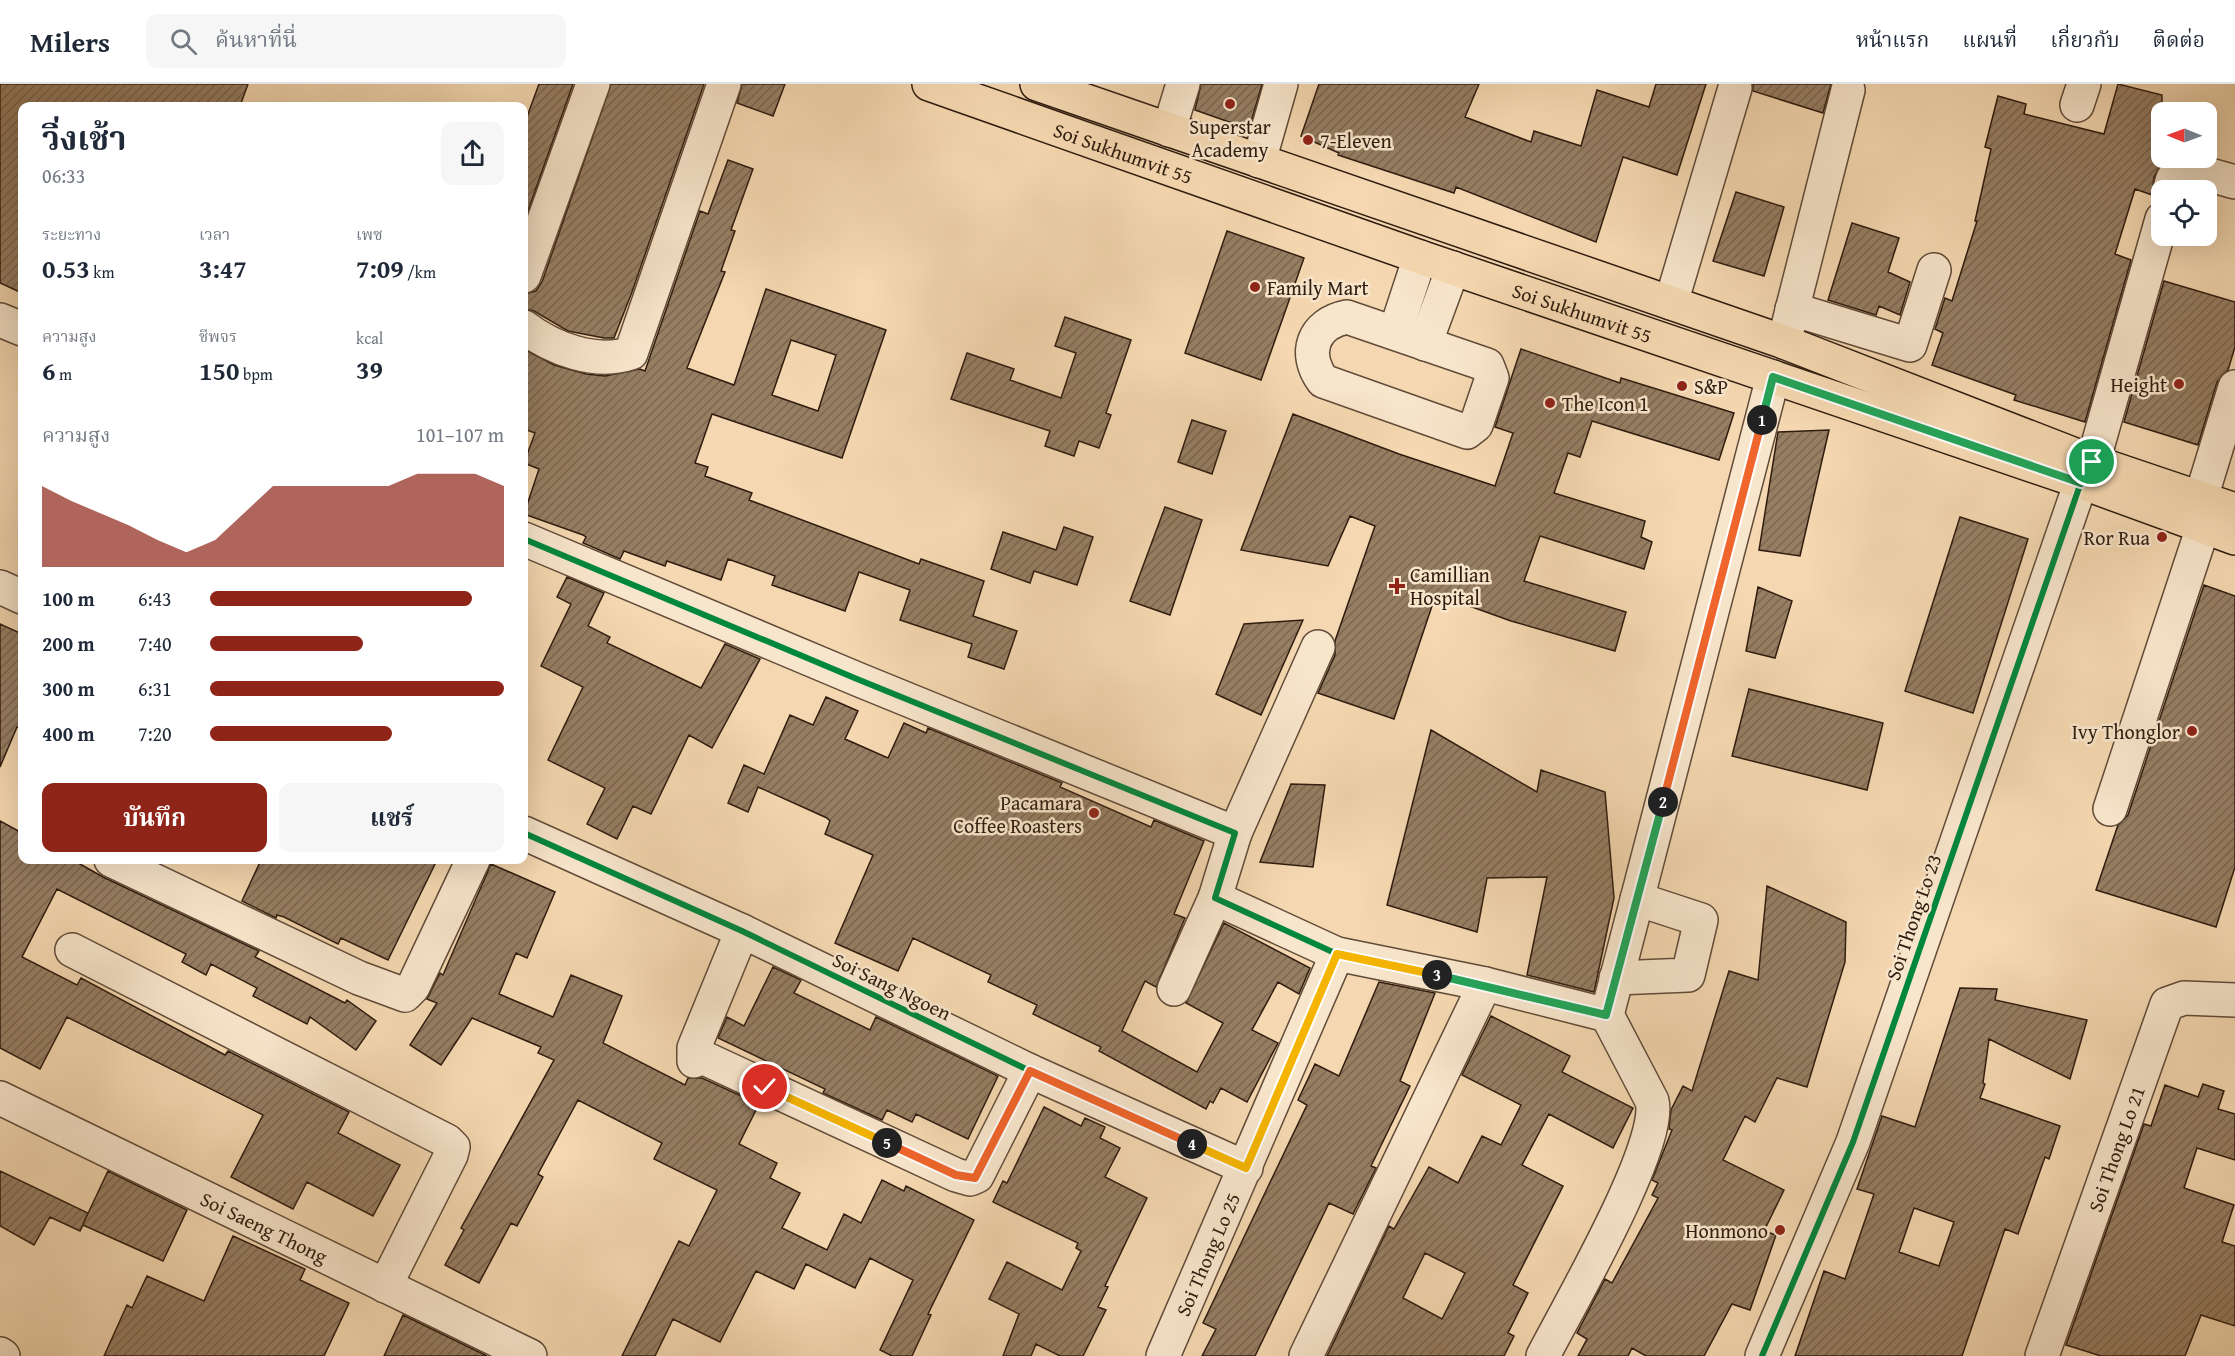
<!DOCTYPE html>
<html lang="th">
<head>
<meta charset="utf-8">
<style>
  body { margin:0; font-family:"Gentium Book Plus","Noto Serif Thai",serif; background:#f6f6f7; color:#1f2937; height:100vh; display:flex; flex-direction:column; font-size:22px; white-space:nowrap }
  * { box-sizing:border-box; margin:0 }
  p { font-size:20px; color:#747a83 }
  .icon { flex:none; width:33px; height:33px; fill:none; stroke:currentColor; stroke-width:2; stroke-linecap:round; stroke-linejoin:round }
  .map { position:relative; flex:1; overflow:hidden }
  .drawer { position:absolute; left:18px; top:18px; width:510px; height:762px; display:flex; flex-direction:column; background:#fff; border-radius:12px; box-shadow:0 6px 24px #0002 }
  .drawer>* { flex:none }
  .needle { width:39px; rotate:271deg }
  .buttons { position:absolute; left:2151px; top:18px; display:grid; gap:12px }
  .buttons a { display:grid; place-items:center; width:66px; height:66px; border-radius:12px; background:#fff; box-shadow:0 6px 24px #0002; font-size:30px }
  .pin { position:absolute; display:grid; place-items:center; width:51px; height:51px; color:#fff; margin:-26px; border:3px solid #fff; border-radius:50%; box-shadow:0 2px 6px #0007 }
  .km { position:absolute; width:30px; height:30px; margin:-15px; border-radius:50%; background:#222; color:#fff; font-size:16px; line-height:30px; text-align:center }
  .round { display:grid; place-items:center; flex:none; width:63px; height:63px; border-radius:12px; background:#f6f6f7 }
  .overview { display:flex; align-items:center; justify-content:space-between; height:102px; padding:0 24px }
  h1 { font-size:33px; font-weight:700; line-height:45px }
  .stats { display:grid; grid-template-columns:repeat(3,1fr); gap:9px; height:102px; padding:6px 24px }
  .stats div { display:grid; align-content:center }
  .stats b { font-size:26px; font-weight:700 }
  .stats small { font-size:16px; font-weight:400 }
  .stats p { font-size:16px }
  .chart { height:168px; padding:12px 24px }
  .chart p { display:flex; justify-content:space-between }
  .chart svg { width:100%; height:108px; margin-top:6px; fill:#8f2418; opacity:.7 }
  .primary-button { display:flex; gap:12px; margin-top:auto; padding:12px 24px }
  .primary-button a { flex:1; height:69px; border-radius:12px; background:#8f2418; color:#fff; font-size:24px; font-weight:700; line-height:69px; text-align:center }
  .primary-button a+a { background:#f6f6f7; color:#1f2937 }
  ul { padding:0 24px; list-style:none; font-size:20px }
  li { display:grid; grid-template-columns:96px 72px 1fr; align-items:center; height:45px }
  li i { height:15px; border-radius:8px; background:#8f2418 }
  header { display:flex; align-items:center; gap:36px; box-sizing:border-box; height:84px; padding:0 30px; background:#fff; border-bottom:2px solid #e0e1e3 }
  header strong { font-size:28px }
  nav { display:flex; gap:33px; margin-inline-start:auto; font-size:21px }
  .search { width:420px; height:54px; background:#f6f6f7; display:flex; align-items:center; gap:15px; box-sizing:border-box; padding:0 21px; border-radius:12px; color:#747a83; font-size:22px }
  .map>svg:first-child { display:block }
</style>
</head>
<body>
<header>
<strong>Milers</strong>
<div class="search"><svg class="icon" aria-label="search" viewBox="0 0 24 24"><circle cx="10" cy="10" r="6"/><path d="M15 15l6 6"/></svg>ค้นหาที่นี่</div>
<nav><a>หน้าแรก</a><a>แผนที่</a><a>เกี่ยวกับ</a><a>ติดต่อ</a></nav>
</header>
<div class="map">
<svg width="2235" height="1272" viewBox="0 0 2235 1272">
  <defs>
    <pattern id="building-hatch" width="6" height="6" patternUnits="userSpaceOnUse" patternTransform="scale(1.5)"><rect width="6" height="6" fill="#967e63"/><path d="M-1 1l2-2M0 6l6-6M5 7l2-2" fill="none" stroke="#7b6650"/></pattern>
  </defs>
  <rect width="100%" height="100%" fill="#f5d8b1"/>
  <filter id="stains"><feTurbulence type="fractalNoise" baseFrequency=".00333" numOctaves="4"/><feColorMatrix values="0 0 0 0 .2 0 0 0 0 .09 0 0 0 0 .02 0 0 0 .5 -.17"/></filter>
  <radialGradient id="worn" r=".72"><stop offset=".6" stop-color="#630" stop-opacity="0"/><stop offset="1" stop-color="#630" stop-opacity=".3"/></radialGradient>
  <path fill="url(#building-hatch)" stroke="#2f1c0f" stroke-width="1.5" fill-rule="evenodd" d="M0,0h248l-8,22h-218v187l-22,-10z
    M539,0h34l-49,138v-97z
    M611,0h93l-72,208 -18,46h-10l-36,-7 -34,-20 -10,-2v-15l12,-3 6,-9z
    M742,0h43l-12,32 -36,-13z
    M1201,0h61l-13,45 -54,-19z
    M1319,0h160l-14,33 66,25 3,-11 47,15 16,-56 52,17 7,-23h50l-29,91 -54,-18 -27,85 -140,-55 -2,6 -116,-38 1,-2 -38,-17z
    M1753,0h78l-8,29 -70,-22z
    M2118,0l44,11v68l-8,14 -2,18 -17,-6 -20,65 16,6 -46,162 -71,-22 2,-5 -84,-30 11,-32 -8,-4 10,-31 7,3 25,-80h-2l16,-72 -6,-2 13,-51 28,8 -2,10 80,20z
    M728,76l25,9 -22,61 4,1 -14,40 4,1 -38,96 47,17 32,-96 120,41 -44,128 -130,-44 -17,49 13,4 -3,9 47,17 -3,7 170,64 2,-5 63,22 -11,35 44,15 -13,38 -36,-12 4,-13 -72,-24 10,-30 -51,-18 -14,39 -73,-26 3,-9 -47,-17 -7,21 -54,-19 -2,5 -41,-15 -4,8 -37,-16 3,-6 -3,-2 -59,-21 15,-45 -15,-6 11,-30 -11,-4v-80l30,16 32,9 19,2 35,-7 5,2 55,-160 8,3zM791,256l45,15 -18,56 -46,-16z
    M1736,108l48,15 -20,69 -51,-15z
    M1852,139l47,15 -11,34 22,10 -10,33 -21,-9 -3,9 -48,-15z
    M1227,147l77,27 -43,122 -76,-27z
    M2164,197l71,21v45l-7,23 -11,12 -19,63 -74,-23z
    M1065,233l66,23 -25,73 5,2 -12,33 -20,-7 -5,15 -29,-10 5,-15 -99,-32 16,-46 47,16 -4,11 51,18 15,-45 -21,-7z
    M1521,265l99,34 1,-5 113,35 -15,47 -127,-39 -12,36 -12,-4 -14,40 91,28 -4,16 11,5 -8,27 -104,-33 -16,45 102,31 -11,39 -104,-30 -75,-27 -42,125 -76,-26 17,-38v-14l40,-115 -25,-10 -22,50 -87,-16 52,-136 106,40 96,32 18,-53 -18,-6z
    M1192,336l34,11 -14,43 -34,-12z
    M1829,346l-29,126 -41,-6 19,-118z
    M1165,423l37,13 -32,95 -40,-14z
    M1960,433l68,22 -55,174 -68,-22z
    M1064,443l29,10 -16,48 -43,-14 -4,12 -39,-14 12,-37 53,18z
    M567,493l37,16 -16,33 22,11 -3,6 94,45 24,-44 35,15 -48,89 -23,-13 -38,79 -18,-8 -16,33 -30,-15 18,-36 -57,-28 35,-73 -42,-21 30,-62 -14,-7z
    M2204,501l31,11v271l-19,60 -120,-37 22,-65 10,-10z
    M1758,503l34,14 -17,57 -29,-7z
    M1303,536l-42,95 -45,-21 28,-70z
    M0,540l22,10v95l-5,-2 -17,40z
    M1749,605l134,34 -16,67 -135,-34z
    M826,613l32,14 -13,28 43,19 16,-35 22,10 2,-5 134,55 -2,4 91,40 3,-7 50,21 -30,73 11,4 -29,69 -11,-6 -23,50 75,41 26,-49 -37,-20 38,-80 86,45 -11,26 -21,-12 -26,48 26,13 -31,59 -26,-14 -8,15 -3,-2 -4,8 -107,-58 2,-4 -68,-33 4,-9 -49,-23 3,-7 -78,-37 -15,33 -63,-28 38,-88 -48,-21 5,-13 -3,-3 -69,-31 -10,25 -20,-9 16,-38 20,9 26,-59 23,10z
    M1431,646l106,62 4,-22 64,22 9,106 -20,94 -67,-17 20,-98 -60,1 -10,54 -90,-27z
    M1291,700l34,1 -12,82 -53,-5z
    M0,737l22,12v27h51l30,17 156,74 -4,6 90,46 2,-3 29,21 -20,29 -46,-33 -3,7 -54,-28 4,-8 -46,-24 -5,11 -24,-13 4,-8 -129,-65 -35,68 55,28 4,-7 144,77 3,-4 121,61 -11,21 62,32 -27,51 -66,-34 -14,27 -62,-32 32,-62 -196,-98 -27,52 -40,-21z
    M261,776h176l-49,100 -47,-22 -3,6 -54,-27 -7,-2 -1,3 -34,-17z
    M491,780l64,28 -28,66 -11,-5 -17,41 54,23 18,-42 51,21 -19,47 82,42 3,-7h14l57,26 -20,40 38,19 -7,15 30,15 -18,35 45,22 17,-36 17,9 21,-43 22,11 2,-5 68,34 -46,94 3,1 -19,41h-20l-12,-6 33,-70 -43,-22 -15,30 -49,-24 -12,25 -38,-18 -36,71 -47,-23 -18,37h-33l57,-115 10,5 28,-56 -63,-31 8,-16 -84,-43 -40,74 5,3 -26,49 -6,-3 -32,60 -34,-18 19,-35 -3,-2 93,-168 -16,-7 3,-6 -69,-29 -31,47 -31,-20 27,-42 -10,-4 13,-26 3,2z
    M1767,802l79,36 -1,40 -38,125 -30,-9 -22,44 -10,-6 -22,44 61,30 -20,41 12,4 -26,75 -18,-6 -28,52h-58l-14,-8 -4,8h-50l9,-17 -10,-6 28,-54 7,4 46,-85 -6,-3 6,-12 -6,-3 20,-50 -3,-1 2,-19 12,-24 9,5 37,-120 29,9z
    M773,883l28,13 -7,13 76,37 6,-13 122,59 -30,63 -52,-25 -4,8 -25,-12 -5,10 -59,-27 2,-4 -107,-51 9,-21 17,9z
    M1379,898l56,11 -35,88 10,5 -39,80 5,2 -23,46 -24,-11 -74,153h-53l14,-27 -13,-6 104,-218 -9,-5 17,-36 24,12z
    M1960,904l37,1 -2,11 92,20 -17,59 -81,-40 -6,44 2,1 -5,14 80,28 -11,33 -4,-2 -27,77 -13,-5 -43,127h-167l29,-85 21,8 29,-85 -17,-5 25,-73 33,11zM1914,1124l40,14 -15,44 -40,-14z
    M1491,932l79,40 -8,16 71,36 -20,40 -64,-34 -27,51 41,21 -50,99 15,8 -20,40 6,3 -10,20h-177l62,-130 5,3 35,-62 29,16 24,-47 19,9 20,-40 -59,-30zM1425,1169l40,20 -23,46 -39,-21z
    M2203,1000l21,7 -6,18 17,5v46l-38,-12 -13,40 50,17 -12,37 13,4v80l-34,-11 -16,41h-84l-35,-11 78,-221 7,2 14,-41 33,12z
    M1044,1023l37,19 4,-8 20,9 -5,11 20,10 -15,29 42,21 -42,88 3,1 -10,20 8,3 -23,46h-23l-24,-12 -5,12h-28l16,-42 -30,-15 18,-37 55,28 19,-39 -5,-3 2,-5 -85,-41 10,-21 4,2z
    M0,1087l88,42 -5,11 25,-53 79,39 -24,51 -80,-36 -3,6 -30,-14 -16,28 -34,-19z
    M233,1152l72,33 -5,11 49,23 -25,53h-220l23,-51 5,3 15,-32 57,25z
    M403,1231l84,41h-103z"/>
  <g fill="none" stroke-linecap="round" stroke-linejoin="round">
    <defs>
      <g id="minor">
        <path d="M2077,21l7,-21"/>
        <path d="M1169,46l14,-46"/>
        <path d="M1259,77l22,-77"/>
        <path d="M2170,106c1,-6 2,-13 8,-17 10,-7 44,6 57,9"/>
        <path d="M524,192l69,-192"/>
        <path d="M1671,219l64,-215"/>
        <path d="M1792,225l118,36 24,-75"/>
        <path d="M1347,233l140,48 5,13 -16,47 -9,7 -144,-51c-20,-27 -11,-57 24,-64z"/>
        <path d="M0,236l22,9"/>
        <path d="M524,243c29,22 72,38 107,26l93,-269"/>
        <path d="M1395,249l25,-76"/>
        <path d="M1784,258l64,-252"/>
        <path d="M1425,260l28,-76"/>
        <path d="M2093,378l69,-243"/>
        <path d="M2201,414l34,-111"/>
        <path d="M524,455l333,140 378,154 -20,65 122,56 148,30 122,31"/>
        <path d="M0,503l22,10"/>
        <path d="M2110,725l93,-282"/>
        <path d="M524,749l218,98 288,140 216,97"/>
        <path d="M1235,749l83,-186"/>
        <path d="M111,776l248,118 46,17 8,-8 60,-127"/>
        <path d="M742,847l-48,117v13l8,-4 254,118 14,4 7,-3 53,-105"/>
        <path d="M72,866l375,191 6,6 -2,8 -66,131"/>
        <path d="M1616,894l72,-3 13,-55 -64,-21"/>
        <path d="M1174,905l41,-91"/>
        <path d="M1607,931l166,-638"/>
        <path id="s1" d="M0,1014l530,258"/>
        <path d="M0,1270l3,2"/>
        <path id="s2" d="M1163,1272l174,-402"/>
        <path d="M1306,1272l179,-372"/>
        <path d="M1543,1272c24,-47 120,-211 109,-255l-45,-86"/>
        <path d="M1762,1272l91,-214 228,-660"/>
        <path id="s3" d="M2042,1272l125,-352 17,-6 51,2"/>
      </g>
      <g id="major">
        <path id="s4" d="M929,0l491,173 661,225 154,56"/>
        <path d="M1037,0l747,258 309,120 142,48"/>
      </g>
    </defs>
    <use href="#minor" stroke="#604b38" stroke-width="36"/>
    <use href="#major" stroke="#2f1c0f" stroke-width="36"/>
    <use href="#minor" stroke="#f8e6cc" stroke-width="33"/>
    <use href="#major" stroke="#f5d8b1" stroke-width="33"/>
    <defs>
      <path id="cycleway" d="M524,455l333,140 378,154 -20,65 122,56 148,30 122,31
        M524,749l218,98 288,140 216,97
        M1762,1272l91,-214 228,-660"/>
    </defs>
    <use href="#cycleway" stroke="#f8e6cc" stroke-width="10"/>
    <use href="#cycleway" stroke="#00873e" stroke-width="6"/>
  </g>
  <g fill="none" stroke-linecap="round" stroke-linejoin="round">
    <defs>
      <path id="split-1" d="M1762,336l11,-43 308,106 11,-21"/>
      <path id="split-2" d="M1663,718l99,-382"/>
      <path id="split-3" d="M1437,891l169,40 57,-213"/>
      <path id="split-4" d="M1192,1060l54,24 91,-214 100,21"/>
      <path id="split-5" d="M887,1059l69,32 19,3 55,-107 162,73"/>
      <path id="split-6" d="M765,1003l122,56"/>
    </defs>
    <use href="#split-1" stroke="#fff" stroke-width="12"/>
    <use href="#split-2" stroke="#fff" stroke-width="12"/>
    <use href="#split-3" stroke="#fff" stroke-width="12"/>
    <use href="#split-4" stroke="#fff" stroke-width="12"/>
    <use href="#split-5" stroke="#fff" stroke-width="12"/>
    <use href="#split-6" stroke="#fff" stroke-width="12"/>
    <use href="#split-1" stroke="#22a559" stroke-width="8"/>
    <use href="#split-2" stroke="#f0652b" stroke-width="8"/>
    <use href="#split-3" stroke="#22a559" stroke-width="8"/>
    <use href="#split-4" stroke="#f5b400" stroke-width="8"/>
    <use href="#split-5" stroke="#f0652b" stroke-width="8"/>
    <use href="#split-6" stroke="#f5b400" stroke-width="8"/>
  </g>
  <g fill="#8f2418" stroke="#f8e6cc" stroke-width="2">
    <circle cx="1230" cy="20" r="6"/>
    <circle cx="1308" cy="56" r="6"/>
    <circle cx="1255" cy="203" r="6"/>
    <circle cx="2179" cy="300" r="6"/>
    <circle cx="1682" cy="302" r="6"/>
    <circle cx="1550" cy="319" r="6"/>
    <circle cx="2162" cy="453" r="6"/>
    <path d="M1394 493h6v6h6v6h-6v6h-6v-6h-6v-6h6z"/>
    <circle cx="2192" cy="647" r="6"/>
    <circle cx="1094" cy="729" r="6"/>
    <circle cx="1780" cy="1146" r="6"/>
  </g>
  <g text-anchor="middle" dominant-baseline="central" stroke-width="5" stroke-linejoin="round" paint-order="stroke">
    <g font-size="20" fill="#2f1c0f" stroke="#f8e6cc" text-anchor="start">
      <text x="1230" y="42" text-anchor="middle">Superstar<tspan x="1230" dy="23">Academy</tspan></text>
      <text x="1320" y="56">7-Eleven</text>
      <text x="1267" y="203">Family Mart</text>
      <text x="2167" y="300" text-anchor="end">Height</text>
      <text x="1694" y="302">S&amp;P</text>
      <text x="1562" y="319">The Icon 1</text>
      <text x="2150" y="453" text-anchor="end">Ror Rua</text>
      <text x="1410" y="490">Camillian<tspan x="1410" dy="23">Hospital</tspan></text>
      <text x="2180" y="647" text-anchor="end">Ivy Thonglor</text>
      <text x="1082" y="718" text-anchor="end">Pacamara<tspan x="1082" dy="23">Coffee Roasters</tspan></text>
      <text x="1768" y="1146" text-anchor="end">Honmono</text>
    </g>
    <g font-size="20" fill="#2f1c0f" stroke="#f8e6cc">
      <text stroke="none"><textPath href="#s4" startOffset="206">Soi Sukhumvit 55</textPath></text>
      <text stroke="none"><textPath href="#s4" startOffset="692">Soi Sukhumvit 55</textPath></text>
      <text transform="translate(1913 833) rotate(-71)">Soi Thong Lo 23</text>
      <text transform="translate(892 902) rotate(26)">Soi Sang Ngoen</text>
      <text stroke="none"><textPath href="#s3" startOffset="220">Soi Thong Lo 21</textPath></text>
      <text stroke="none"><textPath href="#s1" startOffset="294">Soi Saeng Thong</textPath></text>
      <text stroke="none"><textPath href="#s2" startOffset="111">Soi Thong Lo 25</textPath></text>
    </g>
  </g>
  <rect width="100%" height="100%" filter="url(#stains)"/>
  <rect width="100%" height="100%" fill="url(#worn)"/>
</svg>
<div class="buttons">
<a><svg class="needle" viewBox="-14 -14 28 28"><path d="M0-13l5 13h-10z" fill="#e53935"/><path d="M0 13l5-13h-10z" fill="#747a83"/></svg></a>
<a><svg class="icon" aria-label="locate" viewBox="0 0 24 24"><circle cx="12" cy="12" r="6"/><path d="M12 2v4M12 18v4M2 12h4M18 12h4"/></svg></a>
</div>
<div class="pin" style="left:2092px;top:378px;background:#1e9e55"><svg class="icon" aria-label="arrive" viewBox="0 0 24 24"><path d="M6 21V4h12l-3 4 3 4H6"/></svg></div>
<div class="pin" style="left:765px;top:1003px;background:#d93025"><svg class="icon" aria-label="check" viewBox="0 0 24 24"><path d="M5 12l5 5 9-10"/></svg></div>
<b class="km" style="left:1762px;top:336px">1</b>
<b class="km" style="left:1663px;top:718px">2</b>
<b class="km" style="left:1437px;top:891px">3</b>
<b class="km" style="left:1192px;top:1060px">4</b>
<b class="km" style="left:887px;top:1059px">5</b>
<section class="drawer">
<div class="overview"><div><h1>วิ่งเช้า</h1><p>06:33</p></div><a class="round"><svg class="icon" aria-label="share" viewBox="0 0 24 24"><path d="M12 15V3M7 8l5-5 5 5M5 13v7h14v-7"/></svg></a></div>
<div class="stats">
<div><p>ระยะทาง</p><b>0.53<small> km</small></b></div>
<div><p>เวลา</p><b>3:47</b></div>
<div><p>เพซ</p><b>7:09<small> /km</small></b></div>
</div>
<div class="stats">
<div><p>ความสูง</p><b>6<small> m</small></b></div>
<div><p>ชีพจร</p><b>150<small> bpm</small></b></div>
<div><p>kcal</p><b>39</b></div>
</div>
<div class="chart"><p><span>ความสูง</span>101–107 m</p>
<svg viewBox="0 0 160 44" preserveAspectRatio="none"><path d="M0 44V11L10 17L20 22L30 27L40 33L50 38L60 33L70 22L80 11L90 11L100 11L110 11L120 11L130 6L140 6L150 6L160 11V44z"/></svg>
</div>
<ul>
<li><b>100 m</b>6:43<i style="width:89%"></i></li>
<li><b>200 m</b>7:40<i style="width:52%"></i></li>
<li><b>300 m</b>6:31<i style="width:100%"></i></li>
<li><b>400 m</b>7:20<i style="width:62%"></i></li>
</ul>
<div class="primary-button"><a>บันทึก</a><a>แชร์</a></div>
</section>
</div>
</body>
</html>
